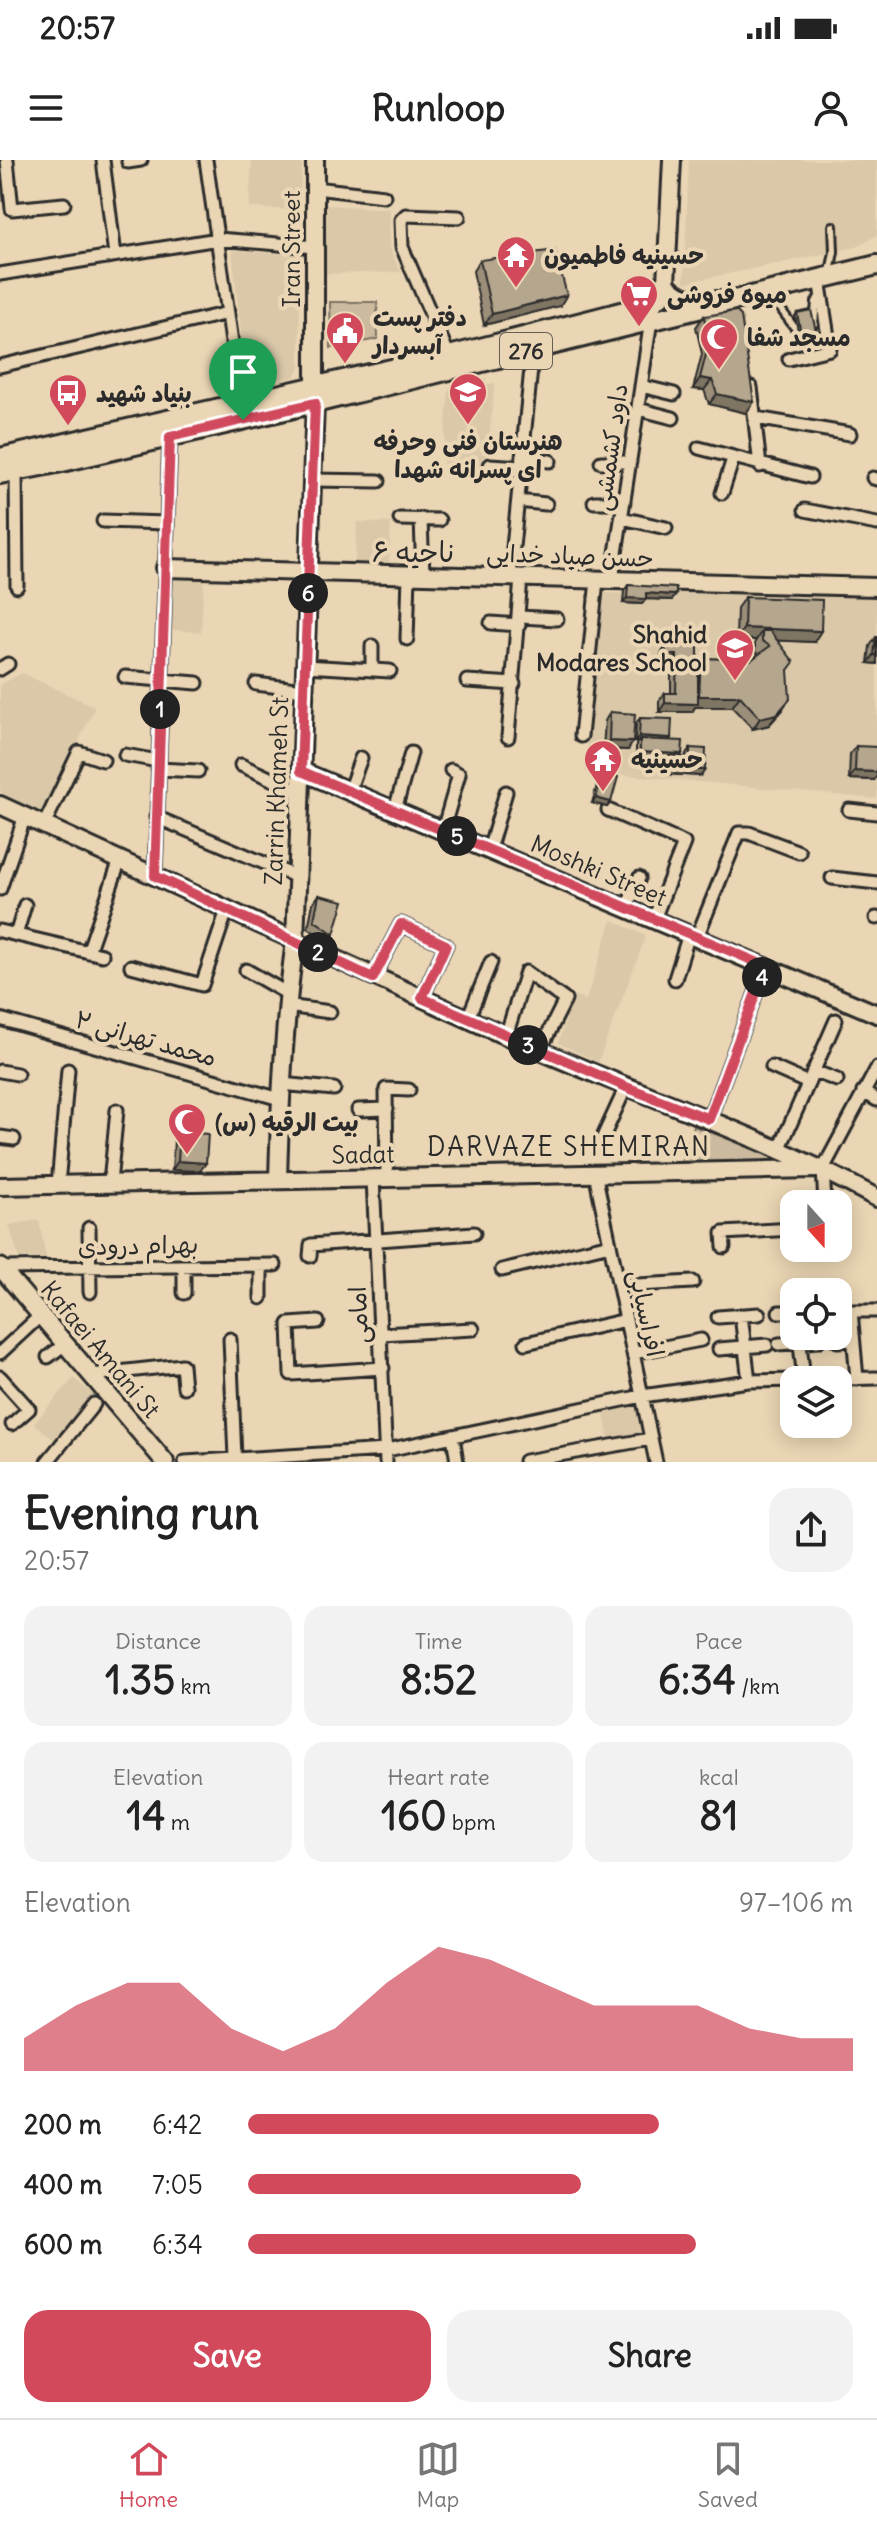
<!DOCTYPE html>
<html lang="en">
<head>
<meta charset="utf-8">
<style>
  body { margin:0; font-family:Delius,"Playpen Sans Arabic",sans-serif; background:#f2f2f2; color:#222; height:100vh; display:flex; flex-direction:column; font-size:30px; white-space:nowrap }
  * { box-sizing:border-box; margin:0 }
  p { font-size:26px; color:#767676 }
  .icon { flex:none; width:44px; height:44px; fill:none; stroke:currentColor; stroke-width:2; stroke-linecap:round; stroke-linejoin:round }
  .map { position:relative; height:1302px; overflow:hidden }
  .sheet { display:flex; flex-direction:column; background:#fff; flex:1 }
  .sheet>* { flex:none }
  .needle { width:52px; rotate:159deg }
  .tools { position:absolute; left:780px; top:1030px; display:grid; gap:16px }
  .tools a { display:grid; place-items:center; width:72px; height:72px; border-radius:16px; background:#fff; box-shadow:0 4px 20px #0003; font-size:40px }
  .pin { position:absolute; display:grid; place-items:center; width:68px; height:68px; color:#fff; margin:-82px -34px; border-radius:50% 50% 50% 0; rotate:-45deg; box-shadow:0 0 8px #0007 }
  .pin .icon { rotate:45deg }
  .km { position:absolute; width:40px; height:40px; margin:-20px; border-radius:50%; background:#222; color:#fff; font-size:22px; line-height:40px; text-align:center }
  .round { display:grid; place-items:center; flex:none; width:84px; height:84px; border-radius:24px; background:#f2f2f2 }
  .headline { display:flex; align-items:center; justify-content:space-between; height:136px; padding:0 24px }
  h1 { font-size:44px; font-weight:700; line-height:60px }
  .metrics { display:grid; grid-template-columns:repeat(3,1fr); gap:12px; height:136px; padding:8px 24px }
  .metrics div { display:grid; align-content:center; border-radius:20px; background:#f2f2f2; text-align:center }
  .metrics b { font-size:40px; font-weight:700 }
  .metrics small { font-size:22px; font-weight:400 }
  .metrics p { font-size:22px }
  .chart { height:224px; padding:16px 24px }
  .chart p { display:flex; justify-content:space-between }
  .chart svg { width:100%; height:144px; margin-top:8px; fill:#d1495b; opacity:.7 }
  .cta { display:flex; gap:16px; margin-top:auto; padding:16px 24px }
  .cta a { flex:1; height:92px; border-radius:24px; background:#d1495b; color:#fff; font-size:32px; font-weight:700; line-height:92px; text-align:center }
  .cta a+a { background:#f2f2f2; color:#222 }
  ul { padding:0 24px; list-style:none; font-size:26px }
  li { display:grid; grid-template-columns:128px 96px 1fr; align-items:center; height:60px }
  li i { height:20px; border-radius:10px; background:#d1495b }
  .status { display:flex; justify-content:space-between; align-items:center; height:56px; padding:0 40px; background:#fff; direction:ltr }
  .status svg { height:22px; fill:currentColor }
  header { display:flex; justify-content:space-between; align-items:center; height:104px; padding:0 24px; background:#fff; font-size:36px; font-weight:700 }
  .tab-bar { display:flex; justify-content:space-around; align-items:center; height:112px; border-top:2px solid #e0e0e0; background:#fff; font-size:22px; color:#767676 }
  .tab-bar a { display:grid; justify-items:center; gap:4px }
  .tab-bar .current { color:#d1495b }
  .map>svg:first-child { display:block }
</style>
</head>
<body>
<div class="status"><b>20:57</b><svg viewBox="0 0 49 12"><path d="M0 12V9h3v3zM5 12V6h3v6zM10 12V3h3v9zM15 12V0h3v12zM26 1h20v11H26zM47 4h2v5h-2z"/></svg></div>
<header><svg class="icon" aria-label="menu" viewBox="0 0 24 24"><path d="M4 6h16M4 12h16M4 18h16"/></svg>Runloop<svg class="icon" aria-label="person" viewBox="0 0 24 24"><circle cx="12" cy="8" r="4"/><path d="M4 21q1-7 8-7t8 7"/></svg></header>
<div class="map">
<svg width="877" height="1302" viewBox="0 0 877 1302">
  <rect width="100%" height="100%" fill="#ead6b4"/>
  <filter id="ink" filterUnits="userSpaceOnUse"><feTurbulence type="fractalNoise" baseFrequency=".0125" numOctaves="2"/><feDisplacementMap in="SourceGraphic" scale="16" xChannelSelector="R" yChannelSelector="G"/><feConvolveMatrix kernelMatrix="1 2 1 2 8 2 1 2 1" color-interpolation-filters="sRGB"/></filter>
  <g filter="url(#ink)">
    <path fill="#dac8a9" d="M252,0l50,3 -3,47 -50,-2z
      M689,0h188v75l-20,12 -173,36z
      M327,45l63,4 -1,39 12,24 -76,2z
      M232,90l67,5 1,112 -6,10 -47,11z
      M486,218v6l9,-1 -9,86 -43,-5 6,-76z
      M357,362l34,1 -2,43 -34,-2z
      M174,418l30,1 -3,53 -30,-2z
      M622,427l255,4v208l-292,-28 14,-179 22,2z
      M22,513l73,34 -51,107 -44,-22v-107z
      M612,760l34,16 -48,126 -40,-19 16,-48 12,5z
      M39,1060l7,38h-27l-10,-33z
      M74,1218l22,19 -40,45 -22,-19z
      M634,1241l7,33 -32,7 -6,-33z"/>
    <path fill="#cbba9e" stroke="#7b7264" stroke-width="2" d="M330,142h47l1,37 -47,9z
      M694,966l93,35 -106,1z"/>
    <g fill="none" stroke-linecap="round" stroke-linejoin="round">
      <defs>
        <path id="lane" d="M830,112l4,-20 -1,-26
          M763,137l14,7 17,23 20,-3 2,-22 5,-9"/>
        <path id="street" d="M7,0l5,49 52,-5
          M103,0l12,95
          M206,0l35,245
          M128,2l13,-2
          M315,28l69,8
          M0,114l218,-35 97,8
          M449,196l-47,-109 -1,-27 5,-5 53,2
          M789,199l41,-10 -11,-70
          M0,206l228,-53
          M641,226l33,8
          M751,227l9,79
          M638,249l35,9
          M756,258l94,16
          M699,288l111,29
          M522,298l28,3
          M601,302h29
          M490,305l32,2
          M16,311l1,115
          M873,318l4,1
          M312,320l67,1
          M722,333l11,-34
          M518,341l28,3
          M594,342h30
          M805,350l72,14
          M622,358l44,10
          M400,359l39,1
          M421,359l2,56
          M103,361l64,2
          M510,417l23,-228
          M612,420l39,-260
          M520,457l37,2
          M491,463l28,2
          M407,479l2,-64
          M372,486v24
          M305,506l85,5
          M0,509l8,-5
          M125,517l72,6
          M467,521l47,3
          M256,524l48,6
          M581,576l16,-156
          M508,577l13,-159
          M125,595l33,6
          M241,605l59,27
          M158,609l40,2
          M349,631l12,-33
          M395,650l16,-57
          M608,650l76,33 -30,76
          M849,650l28,3
          M156,657l141,60
          M44,665l35,-73 24,8
          M443,670l16,-56 -8,-4
          M489,690l17,-58
          M155,716l15,-439
          M832,718l45,5
          M0,729l25,-73
          M627,747l12,-29
          M876,758h1
          M0,771l102,24
          M16,775l9,-30
          M697,777l42,-104h10l50,19
          M88,792l32,-92
          M131,806l71,19 25,-75
          M246,810l42,24
          M373,818l28,-54 45,21 -24,53
          M675,819l14,-45
          M287,846l43,6
          M468,858l23,-56
          M0,859l280,80
          M506,876l20,-64 39,28 -25,50
          M772,907l36,16
          M0,911l17,3
          M813,911l24,9
          M281,924l53,5
          M863,932l14,8
          M358,950l29,-1
          M709,959l57,-153
          M604,975l22,-48
          M0,977l14,2
          M779,990l57,-130
          M595,1013l61,289
          M373,1018l13,284
          M387,1018l-1,-89 23,1
          M110,1023l7,-73
          M58,1025l10,-115
          M825,1044l-2,-35 54,-101
          M89,1068l1,64
          M724,1087l-1,-14 71,-4
          M310,1096l1,-11 163,-12
          M184,1107v26
          M1,1108l274,-3
          M502,1110l108,-26
          M619,1126l74,-4
          M261,1138v-33
          M838,1151h38
          M851,1151l6,68
          M779,1152h15
          M741,1155l8,66
          M718,1157l41,-3
          M318,1162l-29,2 2,50 92,-6
          M381,1174l92,-5
          M799,1176l5,43
          M230,1179l5,119
          M837,1181l16,-1
          M526,1183l100,-23
          M779,1184l39,-3
          M719,1189l48,-4
          M0,1193l41,-38
          M633,1193l68,-13
          M48,1197l17,-13
          M91,1215l91,-10 2,22
          M0,1217l29,32 -17,15
          M453,1276l4,26
          M525,1301l126,-22
          M47,1302l47,-58
          M185,1302l202,-12 255,-54 107,-15 128,-3"/>
        <path id="secondary" d="M666,123c14,17 31,18 53,17
          M652,144l10,-8 4,-13 6,-123
          M165,408l712,19
          M301,611l576,243
          M0,645c168,78 337,155 506,231 123,55 252,97 371,162
          M278,1020c2,-80 6,-160 17,-239l20,-538v-243
          M0,1026l818,-17
          M0,1107l165,195"/>
        <path id="primary" d="M0,298l449,-102 203,-52
          M0,314l62,-12 253,-59 562,-138"/>
      </defs>
      <use href="#lane" stroke="#2b2b2b" stroke-width="12"/>
      <use href="#street" stroke="#2b2b2b" stroke-width="17"/>
      <use href="#secondary" stroke="#2b2b2b" stroke-width="22"/>
      <use href="#primary" stroke="#2b2b2b" stroke-width="24"/>
      <use href="#lane" stroke="#ead6b4" stroke-width="6"/>
      <use href="#street" stroke="#ead6b4" stroke-width="11"/>
      <use href="#secondary" stroke="#ead6b4" stroke-width="16"/>
      <use href="#primary" stroke="#ead6b4" stroke-width="18"/>
    </g>
    <path fill="#9c8f7a" stroke="#2b2b2b" stroke-width="2" d="M480,100l80,46 -76,19 -11,-54z
      M797,153l17,20 -15,3 -4,-20z
      M704,156l42,97 -37,-9 -5,-14 -11,-1 9,-35 -6,-27z
      M628,425l48,10 -4,5 -26,-1 -4,5 -19,-1 1,-12z
      M745,437l69,45 -37,-2 11,30 -5,40 -14,15 -16,4 -21,-22h-37l-3,5h-33v-11l6,-8h6v-30h-10v-9l5,-8 32,15 3,-3 50,2 8,-6 -4,-2v-10l1,-2 -20,-1 1,-31z
      M876,477h1v27l-9,-1 2,-17z
      M610,552l18,38 -25,-1 2,-28z
      M640,558l30,22 10,17h6v-3l4,-6 11,28 -35,-2v-12l2,-3 -32,-1v-14l2,-2h-3l1,-19z
      M856,586l18,34 -25,-1 1,-25z
      M603,613l8,29 -4,5 -15,-4 7,-25z
      M319,735l15,39 -6,8 -20,-14 5,-25z
      M180,972l20,39 -28,-1 2,-30z"/>
    <path fill="#7f7463" stroke="#2b2b2b" stroke-width="2" d="M567,135l-7,11 -76,19 8,-11z
      M816,171l-2,2 -15,3 2,-2z
      M700,218l12,2 -8,10 -11,-1z
      M717,234l37,8 -8,11 -37,-9z
      M646,433l30,2 -4,5 -26,-1 -4,5 -19,-1 4,-5z
      M744,468l77,3 -7,11 -52,-2v-9l-6,9 -20,-1z
      M666,495h11l-6,8h-10z
      M874,495h3v9l-9,-1z
      M699,536h41l-8,11h-37l-3,5h-33l6,-9 28,1z
      M790,539l-21,26 -16,4 7,-11z
      M639,576l32,2 -3,5 -28,-4 -2,3h-3z
      M609,581l24,1 -5,8 -25,-1z
      M640,592l42,2 -4,5 -8,-3 -2,3 -32,-1z
      M669,609l36,1 -4,6 -35,-2z
      M855,611l22,1v4l-3,4 -25,-1z
      M596,638l15,4 -4,5 -15,-4z
      M178,1001l28,2 -6,8 -28,-1z"/>
    <path fill="#b5a68e" stroke="#2b2b2b" stroke-width="2" d="M555,90l12,45 -75,19 -12,-54z
      M811,150l5,21 -15,3 -4,-21z
      M736,151l5,5 13,86 -37,-8 -5,-14 -12,-2 9,-35 -5,-27z
      M628,425l48,3v7l-30,-2v6l-19,-1z
      M745,437l77,3 -1,31 -77,-3z
      M762,471h8l24,31 -6,8 2,29 -13,15 -17,4 -20,-22h-41l2,-38 50,2 19,-14 -8,-5z
      M876,477h1v18h-3z
      M666,486h32v58l-33,-1v-10h11l1,-38h-11z
      M610,552l25,2 -2,28 -24,-1z
      M640,558l32,1 -1,19 -32,-2z
      M640,579l43,2 -1,13 -42,-2z
      M856,586l21,1v25l-22,-1z
      M690,588l16,1 -1,21 -36,-1 1,-13 20,1z
      M603,613l15,4 -7,25 -15,-4z
      M319,735l25,6 -10,33 -20,-14z
      M180,972l28,2 -2,29 -28,-2z"/>
  </g>
  <g fill="none" stroke-linecap="round" stroke-linejoin="round" filter="url(#ink)">
    <defs>
      <path id="route" d="M315,243l-14,368 465,195 -57,153 -83,-32 -204,-89 24,-53 -45,-21 -28,54 -218,-102 15,-439z"/>
    </defs>
    <use href="#route" stroke="#fff" stroke-width="16"/>
    <use href="#route" stroke="#d1495b" stroke-width="10"/>
  </g>
  <defs>
    <symbol id="temple-pin" viewBox="-11 -11 22 30"><path d="M0 17L-7.5 6A9.5 9.5 0 1 1 7.5 6Z" fill="#d1495b" stroke="#ead6b4"/><path d="M0-6L5-2H3V0L6.5 2.5H4V6H1.5V3h-3V6H-4V2.5H-6.5L-3 0V-2H-5Z" fill="#fff"/></symbol>
    <symbol id="supermarket-pin" viewBox="-11 -11 22 30"><path d="M0 17L-7.5 6A9.5 9.5 0 1 1 7.5 6Z" fill="#d1495b" stroke="#ead6b4"/><path d="M-6-5.5h2.5l.6 2H6L4.5 2H-2.5L-4.4-4H-6ZM-1.5 3.2a1.3 1.3 0 1 0 .1 0ZM3 3.2a1.3 1.3 0 1 0 .1 0Z" fill="#fff"/></symbol>
    <symbol id="civic-pin" viewBox="-11 -11 22 30"><path d="M0 17L-7.5 6A9.5 9.5 0 1 1 7.5 6Z" fill="#d1495b" stroke="#ead6b4"/><path d="M-.6-6.5H3V-4.5H.6V-3L4-1V1h2V6H-6V1h2V-1L-.6-3ZM-1.2 2.5V6h2.4V2.5Z" fill="#fff"/></symbol>
    <symbol id="mosque-pin" viewBox="-11 -11 22 30"><path d="M0 17L-7.5 6A9.5 9.5 0 1 1 7.5 6Z" fill="#d1495b" stroke="#ead6b4"/><path d="M3.5-4.9A6 6 0 1 0 3.5 4.9A5 5 0 1 1 3.5-4.9Z" fill="#fff"/></symbol>
    <symbol id="school-pin" viewBox="-11 -11 22 30"><path d="M0 17L-7.5 6A9.5 9.5 0 1 1 7.5 6Z" fill="#d1495b" stroke="#ead6b4"/><path d="M0-5L7-2L0 1L-7-2ZM-4 1L0 2.5L4 1V4Q0 6-4 4Z" fill="#fff"/></symbol>
    <symbol id="bus-pin" viewBox="-11 -11 22 30"><path d="M0 17L-7.5 6A9.5 9.5 0 1 1 7.5 6Z" fill="#d1495b" stroke="#ead6b4"/><path d="M-5-6H5V4H4V6H2V4H-2V6H-4V4H-5ZM-3.5-4V0h7V-4ZM-3.5 1.2v1.5H-2V1.2ZM2 1.2v1.5H3.5V1.2Z" fill="#fff"/></symbol>
  </defs>
  <g fill-rule="evenodd">
    <use href="#temple-pin" x="494" y="73" width="44" height="60"/>
    <use href="#supermarket-pin" x="617" y="112" width="44" height="60"/>
    <use href="#civic-pin" x="323" y="149" width="44" height="60"/>
    <use href="#mosque-pin" x="697" y="155" width="44" height="60"/>
    <use href="#school-pin" x="446" y="210" width="44" height="60"/>
    <use href="#bus-pin" x="46" y="211" width="44" height="60"/>
    <use href="#school-pin" x="713" y="466" width="44" height="60"/>
    <use href="#temple-pin" x="581" y="577" width="44" height="60"/>
    <use href="#mosque-pin" x="165" y="940" width="44" height="60"/>
  </g>
  <g text-anchor="middle" dominant-baseline="central" stroke-width="8" stroke-linejoin="round" paint-order="stroke">
    <rect fill="#ead6b4" stroke="#645e54" stroke-width="2" x="500" y="173" width="52" height="36" rx="6"/>
    <g font-size="22" font-weight="bold" fill="#2b2b2b">
      <text x="526" y="191">276</text>
    </g>
    <g font-size="24" fill="#2b2b2b" stroke="#ead6b4">
      <text transform="translate(291 89) rotate(-90)">Iran Street</text>
      <text transform="translate(610 287) rotate(-82)">داود کشمشی</text>
      <text transform="translate(570 395) rotate(2)">حسن صیاد خدایی</text>
      <text transform="translate(276 631) rotate(-88)">Zarrin Khameh St</text>
      <text transform="translate(599 710) rotate(23)">Moshki Street</text>
      <text transform="translate(146 878) rotate(16)">محمد تهرانی ۲</text>
      <text transform="translate(363 994) rotate(-1)">Sadat</text>
      <text transform="translate(138 1085) rotate(-1)">بهرام درودی</text>
      <text transform="translate(647 1153) rotate(78)">افراسیابی</text>
      <text transform="translate(358 1155) rotate(-93)">امامی</text>
      <text transform="translate(101 1189) rotate(50)">Kafaei Amani St</text>
    </g>
    <g font-size="24" font-weight="bold" fill="#2b2b2b" stroke="#ead6b4" text-anchor="start">
      <text x="544" y="95">حسینیه فاطمیون</text>
      <text x="667" y="134">میوه فروشی</text>
      <text x="373" y="157">دفتر پست<tspan x="373" dy="28">آبسردار</tspan></text>
      <text x="747" y="177">مسجد شفا</text>
      <text x="96" y="233">بنیاد شهید</text>
      <text x="468" y="281" text-anchor="middle">هنرستان فنی وحرفه<tspan x="468" dy="28">ای پسرانه شهدا</tspan></text>
      <text x="707" y="474" text-anchor="end">Shahid<tspan x="707" dy="28">Modares School</tspan></text>
      <text x="631" y="599">حسینیه</text>
      <text x="215" y="962">بیت الرقیه (س)</text>
    </g>
    <g font-size="26" letter-spacing="2" fill="#2b2b2b" stroke="#ead6b4">
      <text x="569" y="986">DARVAZE SHEMIRAN</text>
    </g>
    <g font-size="28" fill="#2b2b2b" stroke="#ead6b4">
      <text x="413" y="392">ناحیه ۶</text>
    </g>
  </g>
</svg>
<div class="tools">
<a><svg class="needle" viewBox="-14 -14 28 28"><path d="M0-13l5 13h-10z" fill="#e53935"/><path d="M0 13l5-13h-10z" fill="#767676"/></svg></a>
<a><svg class="icon" aria-label="locate" viewBox="0 0 24 24"><circle cx="12" cy="12" r="6"/><path d="M12 2v4M12 18v4M2 12h4M18 12h4"/></svg></a>
<a><svg class="icon" aria-label="layers" viewBox="0 0 24 24"><path d="M12 4l9 5-9 5-9-5zM3 14l9 5 9-5"/></svg></a>
</div>
<div class="pin" style="left:243px;top:260px;background:#1e9e55"><svg class="icon" aria-label="arrive" viewBox="0 0 24 24"><path d="M6 21V4h12l-3 4 3 4H6"/></svg></div>
<b class="km" style="left:160px;top:549px">1</b>
<b class="km" style="left:318px;top:792px">2</b>
<b class="km" style="left:528px;top:885px">3</b>
<b class="km" style="left:762px;top:817px">4</b>
<b class="km" style="left:457px;top:676px">5</b>
<b class="km" style="left:308px;top:433px">6</b>
</div>
<section class="sheet">
<div class="headline"><div><h1>Evening run</h1><p>20:57</p></div><a class="round"><svg class="icon" aria-label="share" viewBox="0 0 24 24"><path d="M12 15V3M7 8l5-5 5 5M5 13v7h14v-7"/></svg></a></div>
<div class="metrics">
<div><p>Distance</p><b>1.35<small> km</small></b></div>
<div><p>Time</p><b>8:52</b></div>
<div><p>Pace</p><b>6:34<small> /km</small></b></div>
</div>
<div class="metrics">
<div><p>Elevation</p><b>14<small> m</small></b></div>
<div><p>Heart rate</p><b>160<small> bpm</small></b></div>
<div><p>kcal</p><b>81</b></div>
</div>
<div class="chart"><p><span>Elevation</span>97–106 m</p>
<svg viewBox="0 0 160 44" preserveAspectRatio="none"><path d="M0 44V34L10 24L20 17L30 17L40 31L50 38L60 31L70 17L80 6L90 10L100 17L110 24L120 24L130 24L140 31L150 34L160 34V44z"/></svg>
</div>
<ul>
<li><b>200 m</b>6:42<i style="width:68%"></i></li>
<li><b>400 m</b>7:05<i style="width:55%"></i></li>
<li><b>600 m</b>6:34<i style="width:74%"></i></li>
</ul>
<div class="cta"><a>Save</a><a>Share</a></div>
</section>
<nav class="tab-bar">
<a class="current"><svg class="icon" aria-label="home" viewBox="0 0 24 24"><path d="M3 11l9-7 9 7M6 9v11h12V9"/></svg>Home</a>
<a><svg class="icon" aria-label="map" viewBox="0 0 24 24"><path d="M3 6l6-2 6 2 6-2v14l-6 2-6-2-6 2zM9 4v14M15 6v14"/></svg>Map</a>
<a><svg class="icon" aria-label="saved" viewBox="0 0 24 24"><path d="M7 4h10v16l-5-4-5 4z"/></svg>Saved</a>
</nav>
</body>
</html>
